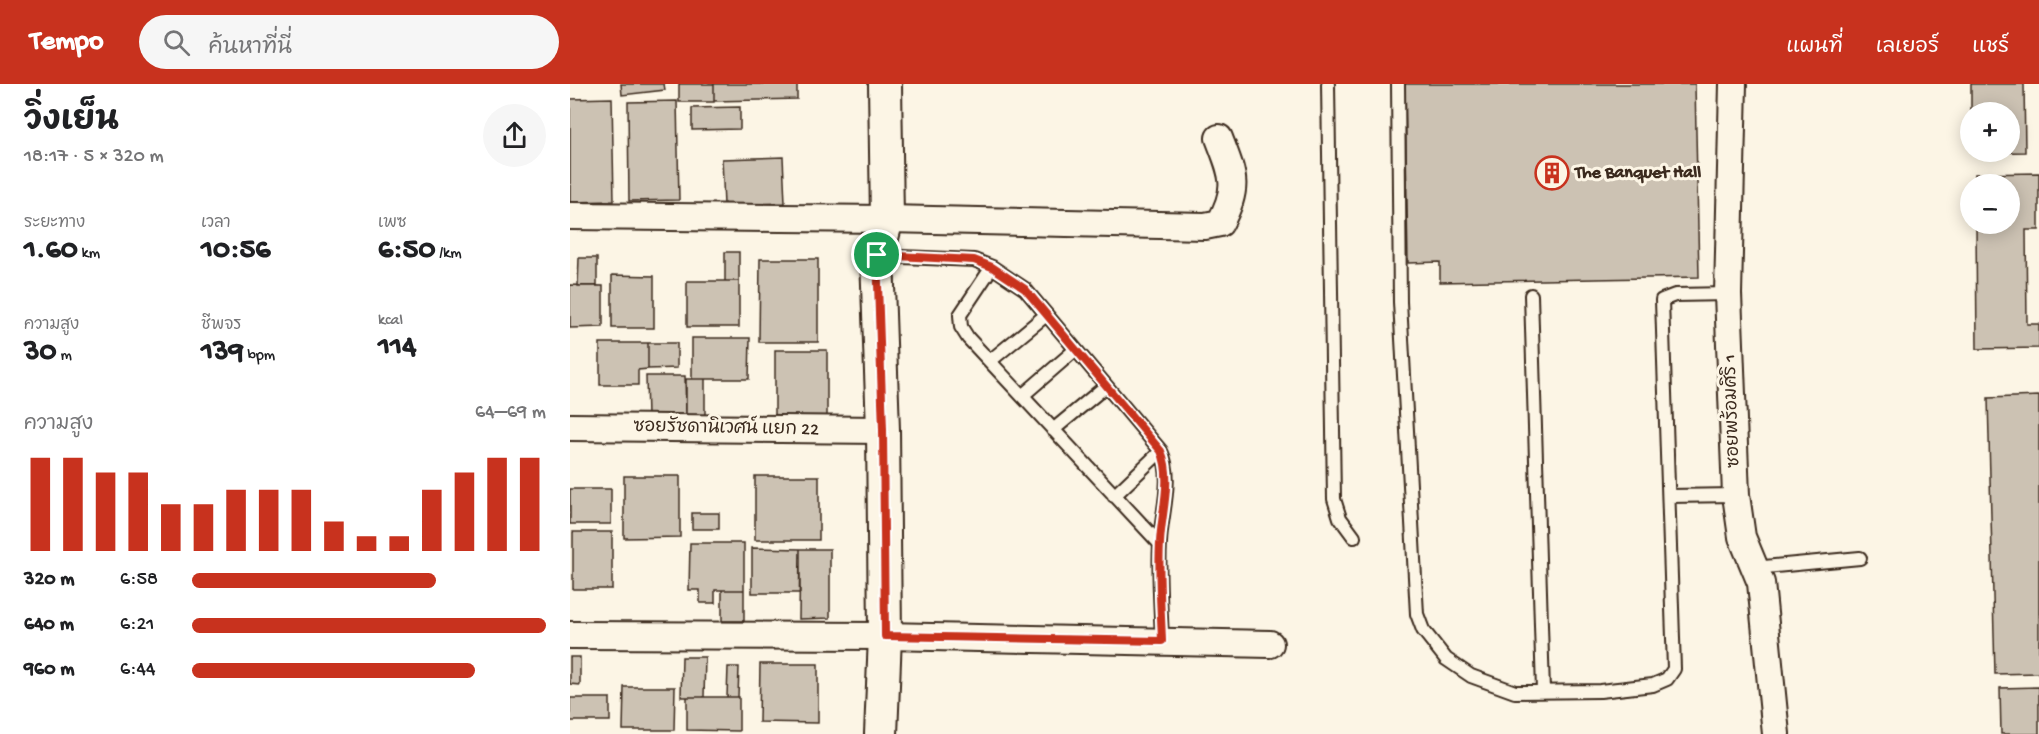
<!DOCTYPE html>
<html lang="th">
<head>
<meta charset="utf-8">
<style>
  body { margin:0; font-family:"Gochi Hand","Playpen Sans Thai",sans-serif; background:#f6f6f6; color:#202124; height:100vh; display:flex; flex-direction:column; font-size:22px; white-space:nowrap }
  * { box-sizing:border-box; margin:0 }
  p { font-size:20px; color:#757577 }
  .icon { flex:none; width:33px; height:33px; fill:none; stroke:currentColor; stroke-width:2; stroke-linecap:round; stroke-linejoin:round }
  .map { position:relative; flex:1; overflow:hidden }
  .drawer { display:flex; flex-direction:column; background:#fff; width:570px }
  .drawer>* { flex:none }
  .buttons { position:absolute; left:1390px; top:18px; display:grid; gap:12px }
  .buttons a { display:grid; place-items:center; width:60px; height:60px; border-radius:50%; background:#fff; box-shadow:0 3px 15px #0003; font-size:30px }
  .pin { position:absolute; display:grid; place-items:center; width:51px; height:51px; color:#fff; margin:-26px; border:3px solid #fff; border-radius:50%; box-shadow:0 2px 6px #0007 }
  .round { display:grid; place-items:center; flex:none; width:63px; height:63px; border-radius:32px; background:#f6f6f6 }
  .summary { display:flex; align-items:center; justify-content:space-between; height:102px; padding:0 24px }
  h1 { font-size:33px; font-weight:700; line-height:45px }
  .metrics { display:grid; grid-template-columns:repeat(3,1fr); gap:9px; height:102px; padding:6px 24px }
  .metrics div { display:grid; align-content:center }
  .metrics b { font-size:30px; font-weight:700 }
  .metrics small { font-size:16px; font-weight:400 }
  .metrics p { font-size:16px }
  .chart { height:168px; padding:12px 24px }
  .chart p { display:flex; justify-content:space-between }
  .chart svg { width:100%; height:108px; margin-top:6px; stroke:#c8321e; stroke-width:6 }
  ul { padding:0 24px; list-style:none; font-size:20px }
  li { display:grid; grid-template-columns:96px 72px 1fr; align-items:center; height:45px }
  li i { height:15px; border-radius:8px; background:#c8321e }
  header { display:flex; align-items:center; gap:36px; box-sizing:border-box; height:84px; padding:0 30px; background:#c8321e; color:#fff }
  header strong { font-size:28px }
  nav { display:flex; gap:33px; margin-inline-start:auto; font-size:21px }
  .search { width:420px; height:54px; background:#f6f6f6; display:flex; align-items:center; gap:15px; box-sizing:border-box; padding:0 21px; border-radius:33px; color:#757577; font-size:22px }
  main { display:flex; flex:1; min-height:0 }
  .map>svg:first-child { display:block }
</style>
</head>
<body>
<header>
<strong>Tempo</strong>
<div class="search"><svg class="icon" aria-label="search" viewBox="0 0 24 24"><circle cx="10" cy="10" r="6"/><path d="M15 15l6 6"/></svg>ค้นหาที่นี่</div>
<nav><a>แผนที่</a><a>เลเยอร์</a><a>แชร์</a></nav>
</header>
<main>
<section class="drawer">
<div class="summary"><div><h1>วิ่งเย็น</h1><p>18:17 · 5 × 320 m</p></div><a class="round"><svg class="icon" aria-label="share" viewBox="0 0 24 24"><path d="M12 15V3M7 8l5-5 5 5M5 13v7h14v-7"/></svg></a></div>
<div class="metrics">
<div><p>ระยะทาง</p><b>1.60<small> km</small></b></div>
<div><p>เวลา</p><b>10:56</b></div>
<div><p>เพซ</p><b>6:50<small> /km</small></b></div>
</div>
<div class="metrics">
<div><p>ความสูง</p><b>30<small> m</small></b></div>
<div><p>ชีพจร</p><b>139<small> bpm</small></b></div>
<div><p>kcal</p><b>114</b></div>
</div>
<div class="chart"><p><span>ความสูง</span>64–69 m</p>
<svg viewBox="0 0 160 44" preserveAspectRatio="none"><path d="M5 44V6M15 44V6M25 44V12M35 44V12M45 44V25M55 44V25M65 44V19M75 44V19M85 44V19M95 44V32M105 44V38M115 44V38M125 44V19M135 44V12M145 44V6M155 44V6"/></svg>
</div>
<ul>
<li><b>320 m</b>6:58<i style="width:69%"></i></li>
<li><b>640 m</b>6:21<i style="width:100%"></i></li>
<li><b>960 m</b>6:44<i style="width:80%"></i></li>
</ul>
</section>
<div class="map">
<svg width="1469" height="650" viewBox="0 0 1469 650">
  <rect width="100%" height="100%" fill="#fcf5e5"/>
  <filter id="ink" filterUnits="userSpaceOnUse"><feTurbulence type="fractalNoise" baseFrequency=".0167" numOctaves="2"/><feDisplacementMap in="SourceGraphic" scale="12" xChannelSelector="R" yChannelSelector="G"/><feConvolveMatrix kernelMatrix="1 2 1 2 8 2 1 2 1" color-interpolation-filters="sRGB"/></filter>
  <g filter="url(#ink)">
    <path fill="#ccc2b3" stroke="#3b2a1e" stroke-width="1.5" d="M51,0h43l1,6 -43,5z
      M109,0h35v18h-35z
      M144,0h83v15l-83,2z
      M835,0h290l4,193 -259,5v-20l-32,1z
      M1401,0h53l1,68 -53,1 38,-1v-40h-39z
      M42,14l2,103 -44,1v-103z
      M107,17l2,99 -50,1 -1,-99z
      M170,23v22l-48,1v-22z
      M213,73l2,46 -61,2 -2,-46z
      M1469,89v57h-13l1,94h12v24l-62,1 -1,-125h34v-40h-35v-10z
      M155,168h14v29h-14z
      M9,174h18v28h-19z
      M190,175h58v83h-59z
      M42,191l42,1v52h-42z
      M117,197h52v46h-52z
      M0,201l33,1v41l-33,1z
      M122,254h58l-1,41h-57z
      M30,259h48v26l-10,1v15h-38z
      M78,259h29v25l-29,1z
      M205,266h52v68l-52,-1z
      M76,292h39l1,43 -39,-1z
      M116,295h19v40h-19z
      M1469,312v277l-44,1 -7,-276z
      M54,392h56v61l-56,1z
      M185,392h64v64h-64z
      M0,405h41v35h-41z
      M122,429h27v16h-27z
      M3,448h39v57h-39z
      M120,459h54v47h-29v13h-15v-13h-11z
      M182,464l48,1v44h-48z
      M230,465h30v69l-31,1z
      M152,506h22v31h-22z
      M0,573h10v28l-10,-1z
      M112,573h23l-1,40h-23z
      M190,580h58v59l-59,-1z
      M158,583h11l-1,30h-11z
      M54,603h51l-1,43h-51z
      M1469,603v47h-38l-1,-46z
      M117,613h52v34l-52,-1z
      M0,614h40v23h-40z"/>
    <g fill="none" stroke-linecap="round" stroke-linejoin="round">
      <defs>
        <path id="service" d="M758,0l6,415 6,19 14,19
          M828,0l2,218 17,312 6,16 23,29 25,17 44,16 85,-1 53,-6 14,-6 7,-10 -12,-369 13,-5 53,-1
          M308,172l96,4 18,7 33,22 136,162c13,27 0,63 -1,92 -2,33 1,66 2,98
          M422,183l-32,48 1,12 7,11 192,206
          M961,211l12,396
          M420,277l56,-46
          M452,312l53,-46
          M483,346l53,-44
          M544,412l47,-45
          M1099,412l67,-1
          M1184,484l106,-10"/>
        <path id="minor" d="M1163,0l-5,210 8,201 6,42 19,46 15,151
          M0,132l317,3 318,7 15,-3c20,-37 13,-48 -1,-85
          M0,343l313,3
          M0,551l315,1 385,8"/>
        <path id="tertiary" d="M311,650l4,-98 -2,-206 -6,-174 10,-37 -2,-135"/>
      </defs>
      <use href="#service" stroke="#3b2a1e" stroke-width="16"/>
      <use href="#minor" stroke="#3b2a1e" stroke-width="30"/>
      <use href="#tertiary" stroke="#3b2a1e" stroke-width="36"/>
      <use href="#service" stroke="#fcf5e5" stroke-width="12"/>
      <use href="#minor" stroke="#fcf5e5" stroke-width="26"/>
      <use href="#tertiary" stroke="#fcf5e5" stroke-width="32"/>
    </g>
  </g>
  <g fill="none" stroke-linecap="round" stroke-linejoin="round" filter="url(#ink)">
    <defs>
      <path id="route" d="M307,171l97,5 18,7 33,22 136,162c12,27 0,63 -1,92 -2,33 1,66 2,98l-277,-5 -2,-206z"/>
    </defs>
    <use href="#route" stroke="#fff" stroke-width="12"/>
    <use href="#route" stroke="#c8321e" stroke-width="8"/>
  </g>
  <defs>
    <symbol id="building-ring" viewBox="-11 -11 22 22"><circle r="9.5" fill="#fcf5e5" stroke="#c8321e" stroke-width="1.5"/><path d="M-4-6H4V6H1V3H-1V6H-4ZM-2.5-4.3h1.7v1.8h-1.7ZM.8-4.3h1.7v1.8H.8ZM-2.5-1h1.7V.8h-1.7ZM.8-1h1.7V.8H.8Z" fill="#c8321e"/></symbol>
  </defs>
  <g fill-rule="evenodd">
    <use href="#building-ring" x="963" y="70" width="38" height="38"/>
  </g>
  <g text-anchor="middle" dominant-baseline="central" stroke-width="6" stroke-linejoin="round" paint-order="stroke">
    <g font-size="18" font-weight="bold" fill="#3b2a1e" stroke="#fcf5e5" text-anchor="start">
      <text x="1005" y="89">The Banquet Hall</text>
    </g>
    <g font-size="18" fill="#3b2a1e" stroke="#fcf5e5">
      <text transform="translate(1163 327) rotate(-92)">ซอยพร้อมศิริ 1</text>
      <text transform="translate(156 345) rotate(1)">ซอยรัชดานิเวศน์ แยก 22</text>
    </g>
  </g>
</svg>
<div class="buttons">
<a>+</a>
<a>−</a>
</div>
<div class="pin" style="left:307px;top:171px;background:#1e9e55"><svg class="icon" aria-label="arrive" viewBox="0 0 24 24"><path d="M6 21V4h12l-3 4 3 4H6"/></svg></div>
</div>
</main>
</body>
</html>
